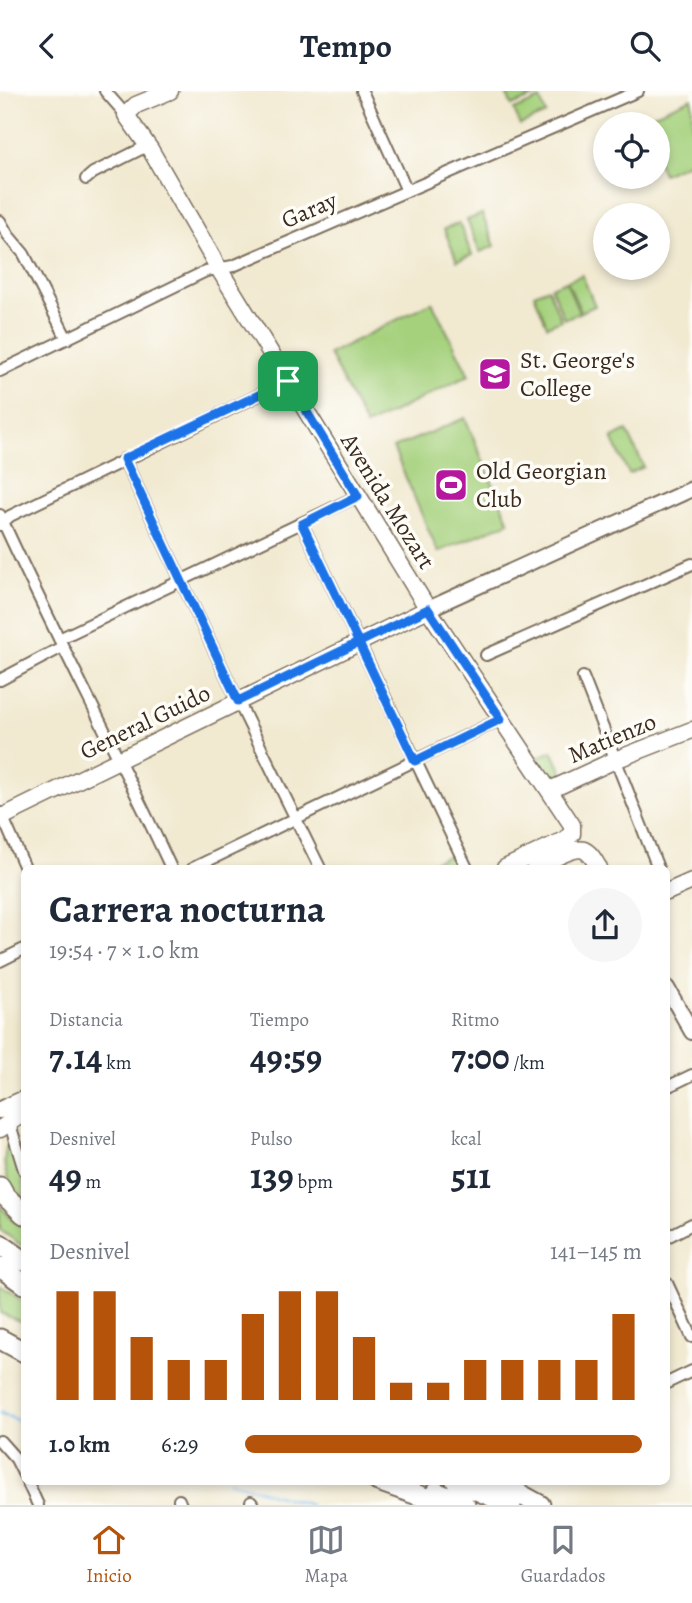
<!DOCTYPE html>
<html lang="es">
<head>
<meta charset="utf-8">
<style>
  body { margin:0; font-family:Alegreya,serif; background:#f6f6f7; color:#1f2937; height:100vh; display:flex; flex-direction:column; font-size:26px; white-space:nowrap }
  * { box-sizing:border-box; margin:0 }
  p { font-size:23px; color:#747a83 }
  .icon { flex:none; width:38px; height:38px; fill:none; stroke:currentColor; stroke-width:2; stroke-linecap:round; stroke-linejoin:round }
  .map { position:relative; flex:1; overflow:hidden }
  .panel { position:absolute; left:21px; top:774px; width:649px; height:620px; display:flex; flex-direction:column; background:#fff; border-radius:10px; box-shadow:0 4px 10px #0003 }
  .panel>* { flex:none }
  .buttons { position:absolute; left:593px; top:21px; display:grid; gap:14px }
  .buttons a { display:grid; place-items:center; width:77px; height:77px; border-radius:50%; background:#fff; box-shadow:0 4px 10px #0003; font-size:35px }
  .pin { position:absolute; display:grid; place-items:center; width:60px; height:60px; color:#fff; margin:-30px; border-radius:14px; box-shadow:0 4px 10px #0006 }
  .round { display:grid; place-items:center; flex:none; width:74px; height:74px; border-radius:37px; background:#f6f6f7 }
  .summary { display:flex; align-items:center; justify-content:space-between; height:119px; padding:0 28px }
  h1 { font-size:38px; font-weight:700; line-height:52px }
  .stats { display:grid; grid-template-columns:repeat(3,1fr); gap:10px; height:119px; padding:7px 28px }
  .stats div { display:grid; align-content:center }
  .stats b { font-size:35px; font-weight:700 }
  .stats small { font-size:19px; font-weight:400 }
  .stats p { font-size:19px }
  .chart { height:196px; padding:14px 28px }
  .chart p { display:flex; justify-content:space-between }
  .chart svg { width:100%; height:126px; margin-top:7px; stroke:#b45309; stroke-width:6 }
  ul { padding:0 28px; list-style:none; font-size:23px }
  li { display:grid; grid-template-columns:112px 84px 1fr; align-items:center; height:52px }
  li i { height:18px; border-radius:9px; background:#b45309 }
  header { display:flex; justify-content:space-between; align-items:center; height:91px; padding:0 28px; background:#fff; font-size:32px; font-weight:700 }
  .menu { display:flex; justify-content:space-around; align-items:center; height:98px; border-top:2px solid #e0e1e3; background:#fff; font-size:19px; color:#747a83 }
  .menu a { display:grid; justify-items:center; gap:4px }
  .menu .active { color:#b45309 }
  .map>svg:first-child { display:block }
</style>
</head>
<body>
<header><svg class="icon" aria-label="back" viewBox="0 0 24 24"><path d="M15 5l-7 7 7 7"/></svg>Tempo<svg class="icon" aria-label="search" viewBox="0 0 24 24"><circle cx="10" cy="10" r="6"/><path d="M15 15l6 6"/></svg></header>
<div class="map">
<svg width="692" height="1414" viewBox="0 0 692 1414">
  <rect width="100%" height="100%" fill="#fdfcf7"/>
  <filter id="ink" filterUnits="userSpaceOnUse"><feTurbulence type="fractalNoise" baseFrequency=".0143" numOctaves="2"/><feDisplacementMap in="SourceGraphic" scale="14" xChannelSelector="R" yChannelSelector="G"/><feConvolveMatrix kernelMatrix="1 2 1 2 8 2 1 2 1" color-interpolation-filters="sRGB"/></filter>
  <filter id="wash" filterUnits="userSpaceOnUse"><feTurbulence type="fractalNoise" baseFrequency=".00686" numOctaves="4" result="noise"/><feDisplacementMap in="SourceGraphic" scale="28" xChannelSelector="R" yChannelSelector="G"/><feGaussianBlur stdDeviation="1.57" result="paint"/><feColorMatrix in="noise" values="0 0 0 0 0 0 0 0 0 0 0 0 0 0 0 0 0 1.4 0 .05"/><feComposite in="paint" operator="in"/></filter>
  <g filter="url(#wash)">
    <rect width="100%" height="100%" fill="#f1e9d0"/>
    <path fill="#a5d17d" stroke="#707e4e" stroke-width="2" d="M505,0h31l2,4 -26,11z
      M692,7v63l-29,13 -5,-12v-38h-16l-2,-4z
      M540,8l6,15 -26,11 -6,-15z
      M482,123l13,32 -15,6 -13,-32z
      M459,132l13,32 -15,6 -13,-32z
      M582,184l13,31 -14,6 -14,-31z
      M566,190l13,32 -15,6 -13,-32z
      M548,197l13,32 -14,6 -13,-32z
      M432,211l37,73 -103,51 -37,-72z
      M465,327l44,104 -71,30 -45,-104z
      M627,340l17,36 -15,7 -17,-36z
      M552,660l11,23 -6,3 -10,-3 -10,-16z
      M456,762l7,15h-46l36,-14z
      M11,1041c6,22 13,47 13,70 -22,-22 -24,-42 -13,-70z
      M0,1115l13,14 11,7v20l-24,-17z
      M0,1195l24,16v21l-24,-10z"/>
    <g fill="none" stroke-linecap="round" stroke-linejoin="round">
      <path stroke="#76b8eb" stroke-width="2.5" d="M0,1322l24,10
        M229,1390l81,24"/>
    </g>
  </g>
  <g filter="url(#ink)">
    <g fill="none" stroke-linecap="round" stroke-linejoin="round">
      <defs>
        <path id="street" d="M105,0l21,24
          M362,0l45,100
          M86,88l7,-6 54,-27
          M0,130l8,14 16,19 43,85
          M0,280l206,-100 27,-5 405,-175
          M124,368l114,242 82,167
          M0,424c54,119 116,234 171,353
          M302,433l165,344
          M0,434l10,-9 278,-135
          M59,548l299,-143
          M486,564l206,-91
          M583,586l75,191
          M0,589l62,-33
          M1,722l24,55
          M193,777l308,-149
          M0,870l24,-12
          M667,996l25,-12
          M9,1030l15,49
          M667,1146l25,-13
          M667,1192l25,54
          M667,1292l25,-12
          M0,1350l16,18 8,16
          M27,1390l11,24
          M179,1409l2,5
          M251,1411l2,3"/>
        <path id="secondary" d="M428,518l264,-120
          M667,897l25,44"/>
        <path id="primary" d="M170,0l-34,14 -10,10 24,34 69,120 209,340 144,216v9l-6,5 -61,29
          M550,699l65,-30 77,-30
          M0,727l428,-209
          M535,777c11,-5 38,-22 49,-18 7,3 11,12 15,18
          M667,801l25,-11
          M0,1019l24,-11
          M0,1038l24,-16"/>
        <path id="highway" d="M0,1096l5,9 19,18
          M0,1153l24,17
          M0,1176l24,17
          M0,1248l24,13
          M378,1390l68,24
          M456,1390l55,24
          M496,1390l44,24
          M436,1401l29,13"/>
      </defs>
      <use href="#street" stroke="#7b6d5c" stroke-width="14"/>
      <use href="#secondary" stroke="#7b6d5c" stroke-width="18"/>
      <use href="#primary" stroke="#7b6d5c" stroke-width="19"/>
      <use href="#highway" stroke="#7b6d5c" stroke-width="23"/>
      <use href="#street" stroke="#fff" stroke-width="10"/>
      <use href="#secondary" stroke="#fff" stroke-width="14"/>
      <use href="#primary" stroke="#fff" stroke-width="16"/>
      <use href="#highway" stroke="#fff" stroke-width="19"/>
    </g>
  </g>
  <g fill="none" stroke-linecap="round" stroke-linejoin="round" filter="url(#ink)">
    <defs>
      <path id="route" d="M288,290l-164,78 114,242c63,-30 126,-61 190,-92l73,110 -86,42 -113,-237 56,-28 -70,-115"/>
    </defs>
    <use href="#route" stroke="#fff" stroke-width="14"/>
    <use href="#route" stroke="#1a73e8" stroke-width="9"/>
  </g>
  <defs>
    <symbol id="school-square" viewBox="-11 -11 22 22"><rect x="-9" y="-9" width="18" height="18" rx="4" fill="#b5179e" stroke="#fdfcf7"/><path d="M0-5L7-2L0 1L-7-2ZM-4 1L0 2.5L4 1V4Q0 6-4 4Z" fill="#fff"/></symbol>
    <symbol id="stadium-square" viewBox="-11 -11 22 22"><rect x="-9" y="-9" width="18" height="18" rx="4" fill="#b5179e" stroke="#fdfcf7"/><path d="M0-5a6.5 5 0 1 0 0 10a6.5 5 0 1 0 0-10ZM-3.5-1.8h7v3.6h-7Z" fill="#fff"/></symbol>
  </defs>
  <g fill-rule="evenodd">
    <use href="#school-square" x="476" y="264" width="38" height="38"/>
    <use href="#stadium-square" x="432" y="375" width="38" height="38"/>
  </g>
  <g text-anchor="middle" dominant-baseline="central" stroke-width="7" stroke-linejoin="round" paint-order="stroke">
    <g font-size="24" fill="#3b2a1e" stroke="#fdfcf7">
      <text transform="translate(309 119) rotate(-23)">Garay</text>
      <text transform="translate(388 410) rotate(58)">Avenida Mozart</text>
      <text transform="translate(145 631) rotate(-26)">General Guido</text>
      <text transform="translate(612 647) rotate(-23)">Matienzo</text>
    </g>
    <g font-size="24" fill="#3b2a1e" stroke="#fdfcf7" text-anchor="start">
      <text x="520" y="269">St. George's<tspan x="520" dy="28">College</tspan></text>
      <text x="476" y="380">Old Georgian<tspan x="476" dy="28">Club</tspan></text>
    </g>
  </g>
</svg>
<div class="buttons">
<a><svg class="icon" aria-label="locate" viewBox="0 0 24 24"><circle cx="12" cy="12" r="6"/><path d="M12 2v4M12 18v4M2 12h4M18 12h4"/></svg></a>
<a><svg class="icon" aria-label="layers" viewBox="0 0 24 24"><path d="M12 4l9 5-9 5-9-5zM3 14l9 5 9-5"/></svg></a>
</div>
<div class="pin" style="left:288px;top:290px;background:#1e9e55"><svg class="icon" aria-label="arrive" viewBox="0 0 24 24"><path d="M6 21V4h12l-3 4 3 4H6"/></svg></div>
<section class="panel">
<div class="summary"><div><h1>Carrera nocturna</h1><p>19:54 · 7 × 1.0 km</p></div><a class="round"><svg class="icon" aria-label="share" viewBox="0 0 24 24"><path d="M12 15V3M7 8l5-5 5 5M5 13v7h14v-7"/></svg></a></div>
<div class="stats">
<div><p>Distancia</p><b>7.14<small> km</small></b></div>
<div><p>Tiempo</p><b>49:59</b></div>
<div><p>Ritmo</p><b>7:00<small> /km</small></b></div>
</div>
<div class="stats">
<div><p>Desnivel</p><b>49<small> m</small></b></div>
<div><p>Pulso</p><b>139<small> bpm</small></b></div>
<div><p>kcal</p><b>511</b></div>
</div>
<div class="chart"><p><span>Desnivel</span>141–145 m</p>
<svg viewBox="0 0 160 44" preserveAspectRatio="none"><path d="M5 44V6M15 44V6M25 44V22M35 44V30M45 44V30M55 44V14M65 44V6M75 44V6M85 44V22M95 44V38M105 44V38M115 44V30M125 44V30M135 44V30M145 44V30M155 44V14"/></svg>
</div>
<ul>
<li><b>1.0 km</b>6:29<i style="width:100%"></i></li>
</ul>
</section>
</div>
<nav class="menu">
<a class="active"><svg class="icon" aria-label="home" viewBox="0 0 24 24"><path d="M3 11l9-7 9 7M6 9v11h12V9"/></svg>Inicio</a>
<a><svg class="icon" aria-label="map" viewBox="0 0 24 24"><path d="M3 6l6-2 6 2 6-2v14l-6 2-6-2-6 2zM9 4v14M15 6v14"/></svg>Mapa</a>
<a><svg class="icon" aria-label="saved" viewBox="0 0 24 24"><path d="M7 4h10v16l-5-4-5 4z"/></svg>Guardados</a>
</nav>
</body>
</html>
